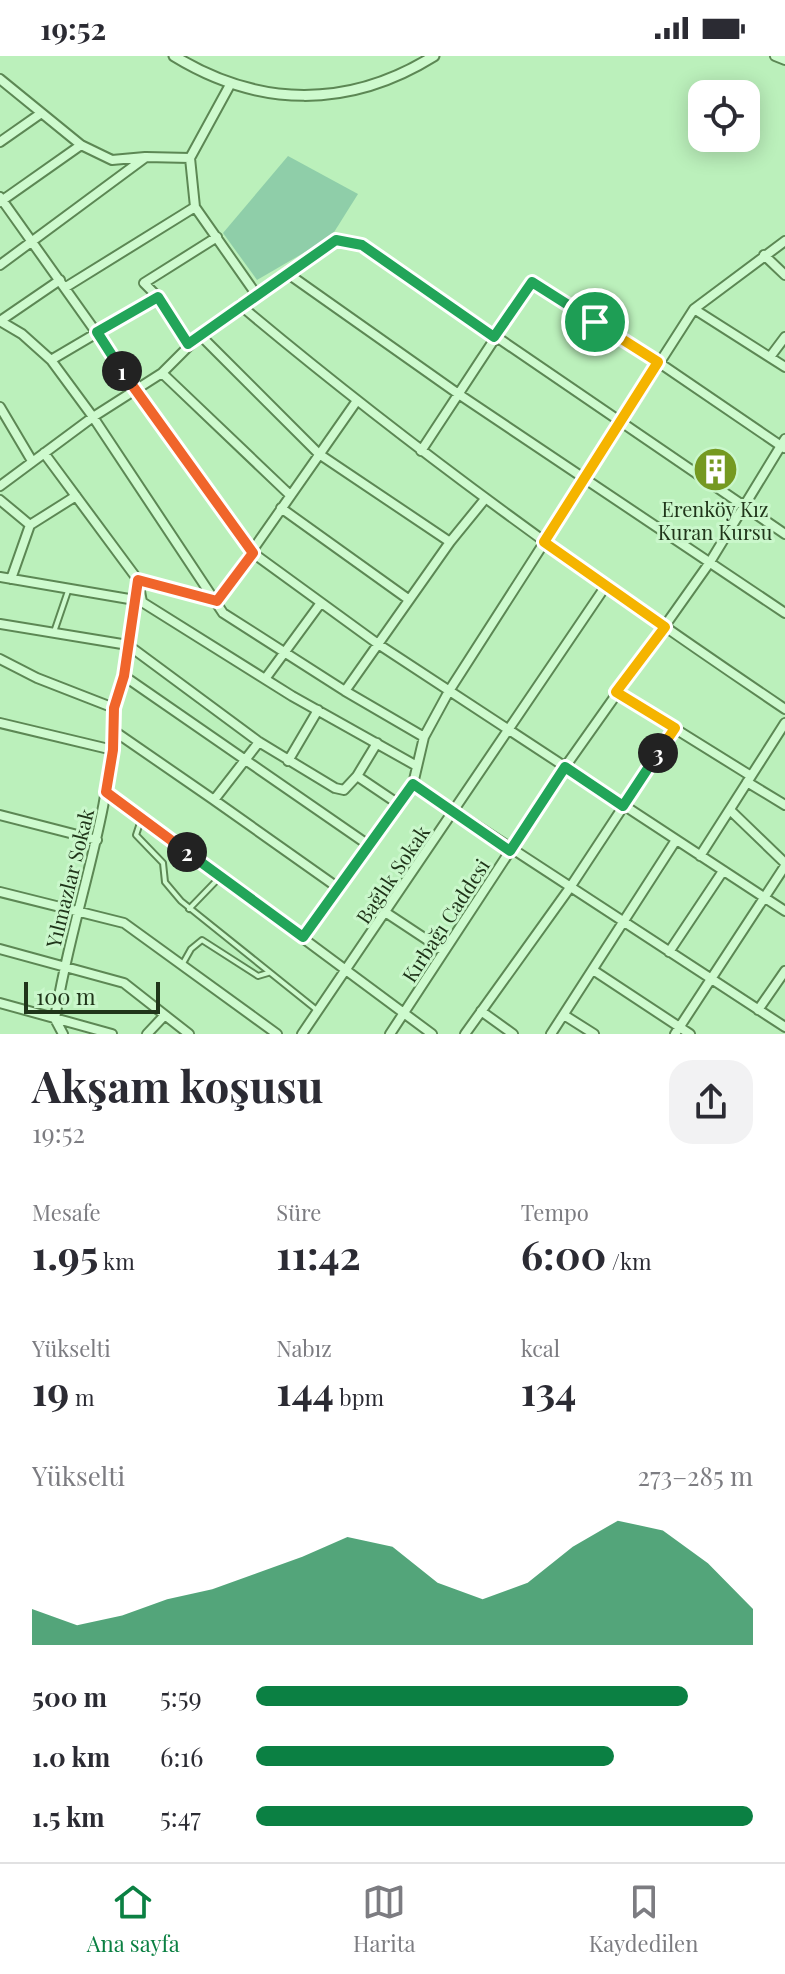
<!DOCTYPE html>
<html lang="tr">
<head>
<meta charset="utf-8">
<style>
  body { margin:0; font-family:"Playfair Display",serif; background:#f2f2f3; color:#2b2b33; height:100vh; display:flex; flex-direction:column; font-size:30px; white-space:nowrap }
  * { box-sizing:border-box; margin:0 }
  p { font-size:26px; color:#7c7c81 }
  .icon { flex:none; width:44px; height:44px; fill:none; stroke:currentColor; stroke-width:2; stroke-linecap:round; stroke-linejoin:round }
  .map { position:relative; height:978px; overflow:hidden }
  .side { display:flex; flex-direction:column; background:#fff; flex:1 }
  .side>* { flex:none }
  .tools { position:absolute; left:688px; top:24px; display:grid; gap:16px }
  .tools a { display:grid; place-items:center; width:72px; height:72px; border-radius:16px; background:#fff; box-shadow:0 4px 20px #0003; font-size:40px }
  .scale { position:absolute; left:24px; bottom:20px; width:136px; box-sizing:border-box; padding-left:8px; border:4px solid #20351a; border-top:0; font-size:22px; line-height:28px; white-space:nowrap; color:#20351a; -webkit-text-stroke:6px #caf7cb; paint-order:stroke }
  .pin { position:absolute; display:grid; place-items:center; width:68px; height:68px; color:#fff; margin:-34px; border:4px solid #fff; border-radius:50%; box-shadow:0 2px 8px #0007 }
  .km { position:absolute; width:40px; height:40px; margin:-20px; border-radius:50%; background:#222; color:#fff; font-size:22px; line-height:40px; text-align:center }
  .round { display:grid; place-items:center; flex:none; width:84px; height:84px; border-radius:24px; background:#f2f2f3 }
  .overview { display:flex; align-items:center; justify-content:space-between; height:136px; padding:0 32px }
  h1 { font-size:44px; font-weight:700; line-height:60px }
  .figures { display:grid; grid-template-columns:repeat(3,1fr); gap:12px; height:136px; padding:8px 32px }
  .figures div { display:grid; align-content:center }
  .figures b { font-size:40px; font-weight:700 }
  .figures small { font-size:22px; font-weight:400 }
  .figures p { font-size:22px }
  .chart { height:224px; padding:16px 32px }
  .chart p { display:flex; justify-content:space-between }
  .chart svg { width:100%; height:144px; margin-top:8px; fill:#0b8043; opacity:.7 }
  ul { padding:0 32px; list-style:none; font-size:26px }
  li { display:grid; grid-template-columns:128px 96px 1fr; align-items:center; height:60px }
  li i { height:20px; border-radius:10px; background:#0b8043 }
  .status { display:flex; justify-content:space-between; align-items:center; height:56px; padding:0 40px; background:#fff; direction:ltr }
  .status svg { height:22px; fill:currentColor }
  .tabs { display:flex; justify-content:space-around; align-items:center; height:112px; border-top:2px solid #e1e1e2; background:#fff; font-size:22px; color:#7c7c81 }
  .tabs a { display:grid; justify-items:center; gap:4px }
  .tabs .current { color:#0b8043 }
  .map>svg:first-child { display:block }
</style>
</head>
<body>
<div class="status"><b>19:52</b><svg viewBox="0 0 49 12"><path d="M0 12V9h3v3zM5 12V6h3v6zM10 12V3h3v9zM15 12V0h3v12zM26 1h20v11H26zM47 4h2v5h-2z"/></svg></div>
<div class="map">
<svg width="785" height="978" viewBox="0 0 785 978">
  <rect width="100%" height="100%" fill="#bbf0bb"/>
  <path fill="#8fcea9" d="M288,100l70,38 -27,43 -74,43 -34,-47z"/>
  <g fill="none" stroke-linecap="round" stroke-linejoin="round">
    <defs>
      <path id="service" d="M54,576l14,-41
        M141,764l-5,15 27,28 2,19 16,19 137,110
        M189,853l30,-31
        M182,909l9,-16 11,-9 56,36 10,-3"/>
      <path id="minor" d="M775,0l10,4
        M0,23l81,66 31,15 33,-3
        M231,27l-41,75 5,49 61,87
        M0,86l40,-28
        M0,141l253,356 125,91 407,267
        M0,146l81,-57
        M764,199l21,20
        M0,209l146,-108 44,1
        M287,217l170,120 328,220
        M66,231l129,-80
        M158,241l-14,-14 73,-46
        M240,249c174,146 357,277 545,404
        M694,253l91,58
        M0,265l60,-41
        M0,265l22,13 29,26
        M200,279l119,119 131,88 -105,149 79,46
        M188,288l-30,-47 -107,63 42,57 130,196 122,78
        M770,301l15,-20
        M162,317l128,122
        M0,351l32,54
        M421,395l111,-169 126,80 126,86
        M44,397l94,127 4,22 150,94 123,69
        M0,430l93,-69 69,-44 38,-38 136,-95 26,5 423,289
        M0,444l30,25 -19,54
        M281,452l127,91
        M30,469l46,-29
        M450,486l35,-43
        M0,521l135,23
        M138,524l79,21 139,-199
        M0,568l128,21 131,97 76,46 9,2 13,-14 43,29
        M0,603l37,19 77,30c-1,107 -43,206 -59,311l8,15
        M124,620l243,168
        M265,623l55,-75
        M616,636l135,84
        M114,652l10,-32 11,-79
        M0,667l113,27
        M114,675l100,69 45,-58
        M288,705l30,-51
        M357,720l20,-33
        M747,726l38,23
        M413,728l372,243
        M106,736l326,242
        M214,744l123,87
        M730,754l55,53
        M0,759l97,25
        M700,800l85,-133
        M0,836l124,31 153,111
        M385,856l59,39
        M303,881l110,-153 11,-47 25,-46 245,-382 91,-68
        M0,893l124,34 65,51
        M669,896l54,-81
        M593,914l97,64
        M0,947l112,31
        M758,954l27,-39
        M481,955l32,23
        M564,959l30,19
        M147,978l17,-18
        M302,978l303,-447
        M390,978l175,-267 145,-205 75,-123
        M465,978l104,-145 106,-161
        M551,978l125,-194
        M675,978l110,-168"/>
      <path id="tertiary" d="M174,0c85,52 175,53 260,0"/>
    </defs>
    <use href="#service" stroke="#5c8754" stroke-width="8"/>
    <use href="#minor" stroke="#5c8754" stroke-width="12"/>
    <use href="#tertiary" stroke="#5c8754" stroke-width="13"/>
    <use href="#service" stroke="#ceface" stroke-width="4"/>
    <use href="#minor" stroke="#ceface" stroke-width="8"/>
    <use href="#tertiary" stroke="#ceface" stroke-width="9"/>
  </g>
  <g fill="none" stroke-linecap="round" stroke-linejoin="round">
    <defs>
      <path id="split-1" d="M122,315l-25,-39 61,-35 30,47 148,-104 26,5 132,92 38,-55 63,40"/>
      <path id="split-2" d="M122,315l131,182 -36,48 -79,-21 -14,96 -10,32 -1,42 -7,42 81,60"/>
      <path id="split-3" d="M187,796l116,85 110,-153 97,67 55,-84 58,39 35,-53"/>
      <path id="split-4" d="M595,266l63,40 -114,180 121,85 -49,65 59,36 -17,25"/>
    </defs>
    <use href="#split-1" stroke="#fff" stroke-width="16"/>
    <use href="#split-2" stroke="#fff" stroke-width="16"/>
    <use href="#split-3" stroke="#fff" stroke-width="16"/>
    <use href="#split-4" stroke="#fff" stroke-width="16"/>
    <use href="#split-1" stroke="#22a559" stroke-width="10"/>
    <use href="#split-2" stroke="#f0652b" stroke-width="10"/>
    <use href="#split-3" stroke="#22a559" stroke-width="10"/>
    <use href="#split-4" stroke="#f5b400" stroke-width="10"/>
  </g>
  <defs>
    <symbol id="building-disc" viewBox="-11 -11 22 22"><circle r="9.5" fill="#759921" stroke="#caf7cb"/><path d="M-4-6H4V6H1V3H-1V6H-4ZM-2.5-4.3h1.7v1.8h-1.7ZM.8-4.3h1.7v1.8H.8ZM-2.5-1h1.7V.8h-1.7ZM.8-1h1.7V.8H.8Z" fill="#fff"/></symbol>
  </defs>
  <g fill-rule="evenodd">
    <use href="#building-disc" x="690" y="388" width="51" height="51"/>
  </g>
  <g text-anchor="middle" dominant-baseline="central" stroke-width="6" stroke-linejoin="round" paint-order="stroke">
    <g font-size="20" fill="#20351a" stroke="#caf7cb">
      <text x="715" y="452">Erenköy Kız<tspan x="715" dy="23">Kuran Kursu</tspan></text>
    </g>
    <g font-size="20" fill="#20351a" stroke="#caf7cb">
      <text transform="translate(392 818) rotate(-56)">Bağlık Sokak</text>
      <text transform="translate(69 822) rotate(-76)">Yılmazlar Sokak</text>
      <text transform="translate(445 864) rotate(-57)">Kırbağı Caddesi</text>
    </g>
  </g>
</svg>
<div class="tools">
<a><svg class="icon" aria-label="locate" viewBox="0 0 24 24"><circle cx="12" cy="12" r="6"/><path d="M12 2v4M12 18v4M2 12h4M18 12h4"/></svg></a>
</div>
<div class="scale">100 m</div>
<div class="pin" style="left:595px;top:266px;background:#1e9e55"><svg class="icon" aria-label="arrive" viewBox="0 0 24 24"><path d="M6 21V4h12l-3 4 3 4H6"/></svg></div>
<b class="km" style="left:122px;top:315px">1</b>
<b class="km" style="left:187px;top:796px">2</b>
<b class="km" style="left:658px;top:697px">3</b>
</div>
<section class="side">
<div class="overview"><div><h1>Akşam koşusu</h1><p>19:52</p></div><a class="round"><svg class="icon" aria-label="share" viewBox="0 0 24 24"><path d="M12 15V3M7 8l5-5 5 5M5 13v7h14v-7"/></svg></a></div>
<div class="figures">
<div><p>Mesafe</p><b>1.95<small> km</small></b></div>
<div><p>Süre</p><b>11:42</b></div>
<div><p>Tempo</p><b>6:00<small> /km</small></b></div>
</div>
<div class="figures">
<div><p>Yükselti</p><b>19<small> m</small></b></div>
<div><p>Nabız</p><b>144<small> bpm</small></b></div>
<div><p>kcal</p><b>134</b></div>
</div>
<div class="chart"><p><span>Yükselti</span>273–285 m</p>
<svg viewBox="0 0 160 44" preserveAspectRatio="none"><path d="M0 44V33L10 38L20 35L30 30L40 27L50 22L60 17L70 11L80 14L90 25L100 30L110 25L120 14L130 6L140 9L150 19L160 33V44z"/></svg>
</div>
<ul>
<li><b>500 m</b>5:59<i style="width:87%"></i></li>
<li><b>1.0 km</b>6:16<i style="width:72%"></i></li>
<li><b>1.5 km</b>5:47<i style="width:100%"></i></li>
</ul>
</section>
<nav class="tabs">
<a class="current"><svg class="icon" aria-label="home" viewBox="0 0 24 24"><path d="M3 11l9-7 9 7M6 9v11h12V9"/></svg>Ana sayfa</a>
<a><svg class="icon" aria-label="map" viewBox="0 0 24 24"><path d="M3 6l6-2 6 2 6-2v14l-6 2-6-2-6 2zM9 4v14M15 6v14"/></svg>Harita</a>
<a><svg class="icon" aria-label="saved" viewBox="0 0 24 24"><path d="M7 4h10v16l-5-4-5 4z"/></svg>Kaydedilen</a>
</nav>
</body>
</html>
